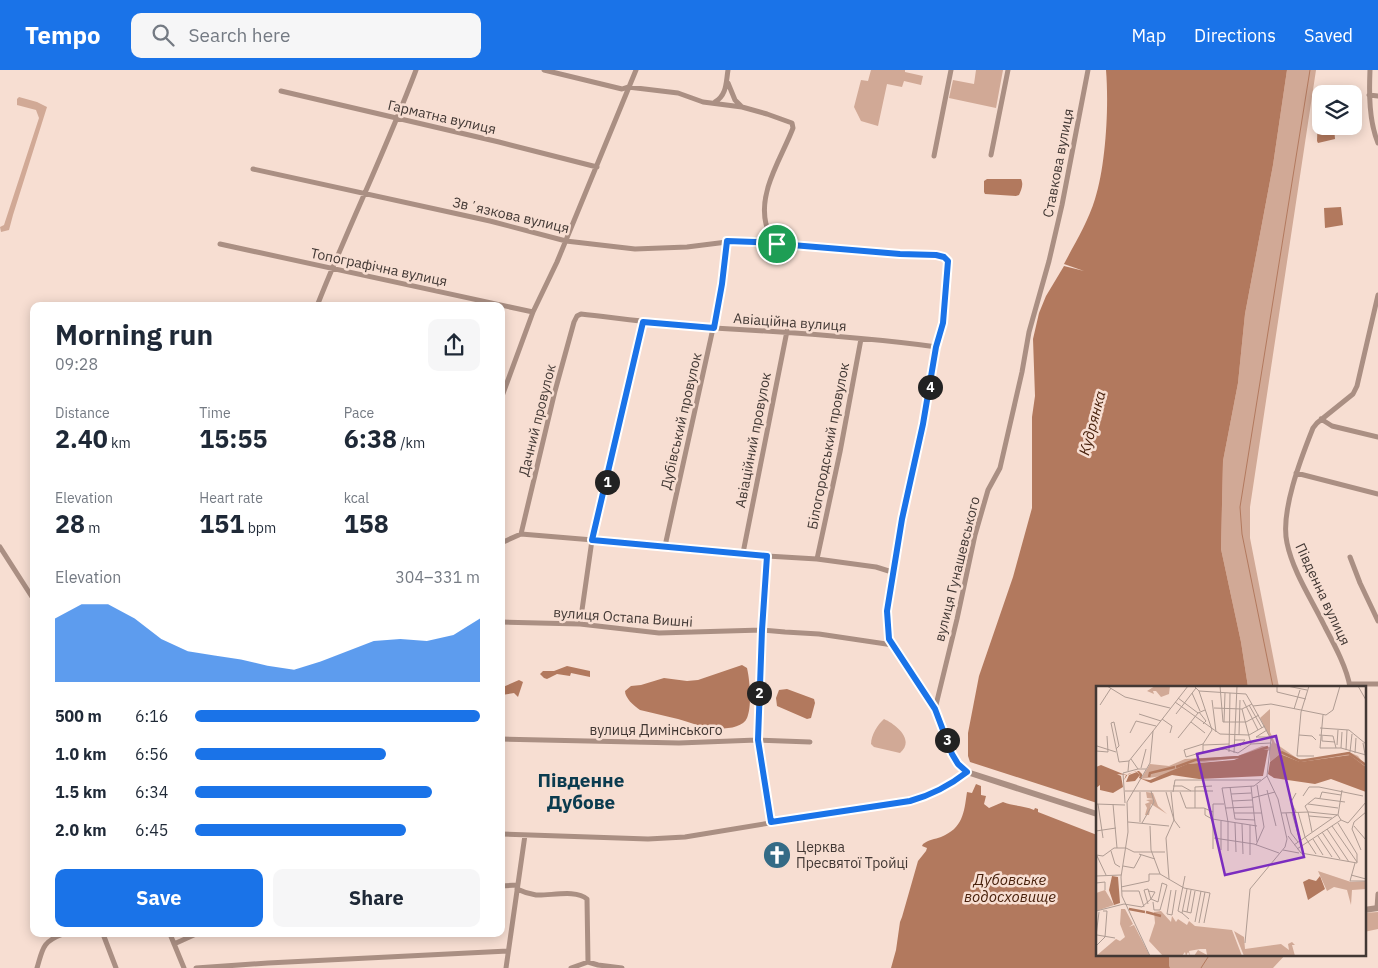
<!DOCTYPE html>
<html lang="en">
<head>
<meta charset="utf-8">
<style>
  body { margin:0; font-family:"IBM Plex Sans",sans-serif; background:#f6f6f7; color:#1f2937; height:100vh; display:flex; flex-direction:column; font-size:19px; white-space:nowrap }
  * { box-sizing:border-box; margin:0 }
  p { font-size:16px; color:#747a83 }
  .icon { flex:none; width:28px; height:28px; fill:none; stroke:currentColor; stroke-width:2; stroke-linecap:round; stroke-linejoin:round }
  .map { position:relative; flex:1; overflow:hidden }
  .panel { position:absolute; left:30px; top:232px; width:475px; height:635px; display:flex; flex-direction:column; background:#fff; border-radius:10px; box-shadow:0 2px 12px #0003 }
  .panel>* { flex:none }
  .buttons { position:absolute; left:1312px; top:15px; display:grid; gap:10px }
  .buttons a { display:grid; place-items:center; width:50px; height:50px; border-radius:10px; background:#fff; box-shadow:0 2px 12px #0003; font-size:25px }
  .pin { position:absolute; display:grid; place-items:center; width:42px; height:42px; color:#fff; margin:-21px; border:2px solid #fff; border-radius:50%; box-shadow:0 1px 5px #0007 }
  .km { position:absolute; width:25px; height:25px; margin:-12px; border-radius:50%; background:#222; color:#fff; font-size:14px; line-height:25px; text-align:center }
  .round { display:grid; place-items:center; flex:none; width:52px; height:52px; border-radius:10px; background:#f6f6f7 }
  .overview { display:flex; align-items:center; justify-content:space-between; height:85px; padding:0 25px }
  h1 { font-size:28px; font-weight:700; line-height:38px }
  .stats { display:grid; grid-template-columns:repeat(3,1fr); gap:8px; height:85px; padding:5px 25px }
  .stats div { display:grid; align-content:center }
  .stats b { font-size:25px; font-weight:700 }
  .stats small { font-size:14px; font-weight:400 }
  .stats p { font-size:14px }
  .chart { height:140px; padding:10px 25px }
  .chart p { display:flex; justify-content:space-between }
  .chart svg { width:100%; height:90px; margin-top:5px; fill:#1a73e8; opacity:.7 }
  .action { display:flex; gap:10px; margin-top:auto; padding:10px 25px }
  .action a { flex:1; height:58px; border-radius:10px; background:#1a73e8; color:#fff; font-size:20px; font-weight:700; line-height:58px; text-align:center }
  .action a+a { background:#f6f6f7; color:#1f2937 }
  ul { padding:0 25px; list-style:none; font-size:16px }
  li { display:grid; grid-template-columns:80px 60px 1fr; align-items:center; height:38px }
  li i { height:12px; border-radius:6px; background:#1a73e8 }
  header { display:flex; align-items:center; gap:30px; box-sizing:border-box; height:70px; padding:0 25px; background:#1a73e8; color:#fff }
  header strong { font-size:24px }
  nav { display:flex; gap:28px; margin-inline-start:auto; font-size:18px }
  .search { width:350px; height:45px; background:#f6f6f7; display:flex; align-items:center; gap:12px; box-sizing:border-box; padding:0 18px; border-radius:10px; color:#747a83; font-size:19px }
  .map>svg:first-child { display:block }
</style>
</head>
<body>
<header>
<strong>Tempo</strong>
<div class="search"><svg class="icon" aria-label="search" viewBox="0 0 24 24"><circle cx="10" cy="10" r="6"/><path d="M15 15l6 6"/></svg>Search here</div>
<nav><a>Map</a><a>Directions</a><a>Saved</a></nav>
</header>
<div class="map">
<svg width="1378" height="898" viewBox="0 0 1378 898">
  <rect width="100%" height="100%" fill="#f7ded2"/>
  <path fill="#d1a996" d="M871,0h34v2l18,4 -2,9 -17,-4 -2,6 -15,-3 -9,42 -17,-5 -7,-14 7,-27 7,1z
    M976,0h27l-7,38 -47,-10 4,-18 21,4z
    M1287,0h29l-66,437v31l29,149h-31l-7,-45 -20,-93 2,-88 15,-78 7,-69 28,-149z
    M19,27l18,5 10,5 -34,108 -4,15 -8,2 -1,-5 4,-2 35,-107 -3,-8 -19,-5v-6z
    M884,649c13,6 31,21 16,34l-26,-6 -3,-3c0,-9 7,-20 13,-25z
    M1378,842v17l-14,3v-19z
    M1169,884h117l-13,14h-103l-1,-3z"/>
  <path fill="#b2795e" d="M1106,0h181l-14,95 -28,149 -7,69 -15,78 -2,88 20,93 7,45h-151v116l-127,-41 -2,-6v-23l11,-57 34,-99 19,-69v-91l3,-21 -2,-57 6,-26 7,-17 18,-30 20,5 -20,-7c11,-21 24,-42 31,-65 11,-34 14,-93 11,-129z
    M1318,43h3v13h13l1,13 -17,4 -1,-2z
    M987,109h34c3,6 0,11 -2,16l-3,1 -31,-2 -1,-2v-11z
    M1341,137l2,18 -18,3 -1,-20z
    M742,595l5,3c3,13 5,38 0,50 -5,13 -36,12 -47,8 -7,-2 -14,-5 -22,-7 -13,-3 -25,-6 -38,-9 -6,-4 -15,-12 -15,-19l6,-5 10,-1 23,-7 23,3 11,-1z
    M567,596l23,5v6l-19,-4 -1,3 -13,-2 -10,5 -3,-1 -4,-4 3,-3h11z
    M519,610l4,2 -5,15 -4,-4 -12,2 1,-8z
    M787,619l27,10 1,4 -4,15 -4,1 -30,-13 -1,-8 3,-8z
    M976,714l5,2v9l5,1 -2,8 5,4 14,-6c8,4 20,3 31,8l1,-2 3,1v3l59,23v119h72v11l1,3h-279l5,-18 4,-28 2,-5 16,-56 8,-10 1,-3 -5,-2 1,-2c5,-4 12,-5 18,-7 22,-9 23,-24 26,-45l5,1z"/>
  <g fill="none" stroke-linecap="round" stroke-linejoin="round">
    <path stroke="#b2795e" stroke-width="1" d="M1273,617l-31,-153 -2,-27 70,-437
      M1201,898l9,-14"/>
    <path stroke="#aa8f83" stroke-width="5" d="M544,0l78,19 6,-2 50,6 25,9 39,5 25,7 25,9 1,5c-11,29 -35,63 -27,96 2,7 7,14 11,20
      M1370,0c-1,24 -1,51 8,73
      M728,13l7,17 6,6
      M281,21l218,51 98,25
      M1369,25l9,1
      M715,32c12,-7 11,-20 13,-32
      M991,85l17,-85
      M934,86l17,-86
      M253,99l237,52 76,20 69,8 52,-2 48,-6 165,13 36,1 8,2 4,4 -5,62 -6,24 -14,77 -21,95 -15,92 2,28 46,70 17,45 6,10 9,8 -26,18 -31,11 -49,7 -176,29 -37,2 -147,-5
      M220,174l313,68
      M317,236c31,-79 69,-156 99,-236
      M501,329l32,-87 24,-50 79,-192
      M1321,349l11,7 46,11
      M1296,403l82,21
      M521,464l34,-143 19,-69 3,-6 4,-2c44,5 88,11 133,14 74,4 149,9 223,19
      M501,473l20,-9 144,12 102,10 50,3 59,8 16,5
      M665,476l58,-263 4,-42
      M0,477l34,53
      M743,483l44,-222
      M767,486l-5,74 -5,110 14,82
      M1350,487l10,26 18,38
      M817,489l23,-107 21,-113
      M501,552l79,2 79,9 103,-3 23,2 34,2 74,11
      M580,554l12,-84 51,-218
      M1350,614h28
      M1350,617c-3,-19 -16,-43 -25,-60 -13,-27 -32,-55 -38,-84 -7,-31 14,-85 26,-115l4,-5 36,-29 4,-8 21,-91
      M935,639l22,-90 18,-84 13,-45 12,-22 22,-96 7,-40 20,-71 13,-56 26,-135
      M501,669l178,4 78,-3 53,2
      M501,816l16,-1
      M517,819c6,3 12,5 19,6 14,1 40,-6 51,4l1,63
      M1377,838l1,-14
      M103,864l13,34
      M170,864l14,34
      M174,874l22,-10
      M37,898c6,-20 5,-26 26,-34
      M196,898l72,-5 240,-12
      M506,898l19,-133
      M571,898l17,-6 10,3 24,3"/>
    <path stroke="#aa8f83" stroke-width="6" d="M967,702l130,42
      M1364,840l14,-2"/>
  </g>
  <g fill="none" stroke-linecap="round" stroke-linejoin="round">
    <defs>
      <path id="route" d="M727,171l28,1 145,12 36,1 8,2 4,4 -5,62 -7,24 -13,77 -21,95 -15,92 2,28 46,70 17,45 6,10 9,8c-18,14 -35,23 -57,29l-139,21 -13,-82 4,-110 5,-74 -175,-16 51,-218 71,6 8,-44z"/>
    </defs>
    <use href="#route" stroke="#fff" stroke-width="10"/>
    <use href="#route" stroke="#1a73e8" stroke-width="6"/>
  </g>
  <defs>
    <symbol id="church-disc" viewBox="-11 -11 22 22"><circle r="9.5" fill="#346b86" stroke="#f7ded2"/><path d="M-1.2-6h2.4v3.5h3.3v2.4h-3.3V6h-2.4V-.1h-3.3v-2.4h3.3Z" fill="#fff"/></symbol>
  </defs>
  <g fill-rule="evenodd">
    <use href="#church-disc" x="761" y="769" width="32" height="32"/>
  </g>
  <g text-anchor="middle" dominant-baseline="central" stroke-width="5" stroke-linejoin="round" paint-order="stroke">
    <g font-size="14" fill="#423834" stroke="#f7ded2">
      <text transform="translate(442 47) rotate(13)">Гарматна вулиця</text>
      <text transform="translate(1058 93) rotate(-79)">Ставкова вулиця</text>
      <text transform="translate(511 145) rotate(13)">Звʼязкова вулиця</text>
      <text transform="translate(379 197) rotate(12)">Топографічна вулиця</text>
      <text transform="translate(790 252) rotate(4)">Авіаційна вулиця</text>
      <text transform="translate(537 350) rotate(-76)">Дачний провулок</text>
      <text transform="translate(681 351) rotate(-77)">Дубівський провулок</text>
      <text transform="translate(753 370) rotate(-79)">Авіаційний провулок</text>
      <text transform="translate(828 376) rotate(-79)">Білогородський провулок</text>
      <text transform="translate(957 499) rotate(-76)">вулиця Гунашевського</text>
      <text transform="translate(1323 524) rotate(65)">Південна вулиця</text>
      <text transform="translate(623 547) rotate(4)">вулиця Остапа Вишні</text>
      <text x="656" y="660">вулиця Димінського</text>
    </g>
    <g font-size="14" fill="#423834" stroke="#f7ded2" text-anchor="start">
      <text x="796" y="777">Церква<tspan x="796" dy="16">Пресвятої Тройці</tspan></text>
    </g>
    <g font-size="15" font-style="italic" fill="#48210c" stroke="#f7ded2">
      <text transform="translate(1092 353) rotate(-75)">Кудрянка</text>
      <text x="1010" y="809">Дубовське<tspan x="1010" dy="17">водосховище</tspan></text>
    </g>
    <g font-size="19" font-weight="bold" fill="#0b3b4f" stroke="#f7ded2">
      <text x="581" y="710">Південне<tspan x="581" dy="22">Дубове</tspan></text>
    </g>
  </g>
  <g transform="translate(1096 616)">
    <rect width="270" height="270" fill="#f7ded2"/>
    <path d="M59,0h15l-1,8 -8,3 -5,-6h-3l1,3 -7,-3zM174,23v23l5,11 23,16h21l30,-7 9,4 8,11 -17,-12 -49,7 -20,-8 -10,8v-11l-7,-2 -23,9 -53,6 -25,12 -21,3 9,-15 19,2 16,-7 53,-3 24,-10 8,1 2,-5 -12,-24zM50,106l7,1 5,13 9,8 -16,-10 -2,11h-4l2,-7 -2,-4 5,-2 -4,-2 8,-1 -7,-1zM222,185l33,11 15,-1v8l-14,1 -1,15 -4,-15 -13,-3 -7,4zM9,204l9,15 -18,6v-18zM25,223h4l8,15 -4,3 5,-2 16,31h-54l20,-17 4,2 5,-4 -5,-13zM65,225l10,11 1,-6 4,6 2,-3 9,6 2,-4 6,5 37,4 10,26h-48l4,-6 9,5 -1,-6h-6l-11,2 1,5 -2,-4 -2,4 -1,-4 -3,4h-19l-14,-15 6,-18 -1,-11zM138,245l10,6 1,12 36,-5 8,6 -1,-6 4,-2 3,3h-3l3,11h-51z" fill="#d1a996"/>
    <path d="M165,63l7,1 -5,26 -64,3 -27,-4 -21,8 -12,-5 1,-3 -5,6 -9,1 3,-7 8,-3 3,3 -3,-4 -9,3 -4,6 2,-5 -9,-1 4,2 2,11 -10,6 -13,-3v-5l-4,3v-21l5,-2 22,9 4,1 9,-4h3l3,3v5l8,1 37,-16 47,-4zM184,68l20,8 50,-7 16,12v25l-35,-13 -16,5 -41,-6 -6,-4 2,-12zM16,190l6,1 2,26 -6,2 -5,-15zM224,190l5,13 -17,11 -5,-18 6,-3 7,2z" fill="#b2795e"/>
    <path fill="none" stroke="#b2795e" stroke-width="2.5" d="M185,66l19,9 49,-8 17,12M80,81l19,-7 44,-3 29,-10M53,91l1,-4 25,-6M33,223l16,3M50,226l15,4"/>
    <path fill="none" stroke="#af9c93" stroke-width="1" d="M11,0l18,11 45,11M98,0l5,5 47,3M124,0l3,36h23l13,-7M181,0v6l29,7M191,0l20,4M213,0l-8,26 -4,44h17M262,0l8,14M103,5l13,39M96,7l8,18M150,8l7,12 18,-2 55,11 7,-5 7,-24M82,12l20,15M116,14l4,32M147,14l15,30M79,16l45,32 29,1 16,-9M4,19l11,-17M153,19l13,23M118,22l28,1 10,-5M146,23l9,35M198,23l6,-19M103,26l7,9 -3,3M43,28l22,7M80,28l20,-26M227,29l-3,33h21l25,7M66,33l10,7 -2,7M95,36l14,11M128,36l1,-29M15,37l8,39 10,-1M15,37l3,-1 5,24 -3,3M224,42l29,2 17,14M171,44l-11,7h14M34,47l6,-12 20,5M143,49l1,-35M203,49l13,1 4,4M223,49l14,1 3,12M226,50v5l13,1M82,52l20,-25 7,-3M138,54h11l-5,6M267,57l3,17M107,58v8l-17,5 -2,-7 19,-6 9,-14M107,59l26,-1M241,59l1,-15M1,60l19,6M245,62l1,-16M250,64l1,-20M0,65l12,1 -1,-16M107,66l22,-3 13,4 13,-9 20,-1M133,66l1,-59M254,66l2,-18M138,67l3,-67M259,67l1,-15M35,73l7,10h8M45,82l5,-19M32,85l1,-10 24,-30M77,100h9l9,5M155,100l6,56M134,101l5,32 20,1M171,104l9,36M29,105h88M44,106v30M70,106l8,28 -8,18 3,41M75,106l3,28 6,8M77,106l2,-12h86M84,106l6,16h18l9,4M200,107l-5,9 5,10M135,108l20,-1M207,110l6,-9h10l44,9M156,112l23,-6M224,112l2,-6 19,3M136,115l20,-1M29,117l-2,-30 15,-4M0,118l29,1M2,118l5,34M17,118l4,44M212,118l30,4M99,122v-21l17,-1M109,122v7l7,4 45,7M129,122l28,-1M202,126l7,25 11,17M212,126l-3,-6 10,-8 30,4M212,126l4,20M138,127h28M185,127l28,-1 29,3M190,127l5,20 7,9M196,127l8,28M213,130l23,2M245,134l7,3 18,-21M245,134l-3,-5 4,-25M32,136l41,4M46,137l12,-21 -3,-11M139,137l1,29M242,137l19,31v9M146,138l1,30M154,139v30M54,140l1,24 9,24 24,14 26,5 -6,30M236,140l25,36M258,140l12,14M231,143l22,33M0,145l20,-3M226,146l18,27M192,150l13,17 56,10M222,150l14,21M118,152l40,6 25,9M217,153l10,16M160,159l8,-18 -7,-42M198,159l43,-30M30,162l8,4h31M117,163v-45h11M201,163l44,-29M125,164v-29M187,164l16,3M265,164l-9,-21 2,-7 12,-10M15,165l4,13 5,3M132,165v-29l-6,-34 32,-2 13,-10M43,168l16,5M0,169l7,1 11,-8h12M1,170l9,19M259,177l-5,18h16M27,180l11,2 7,-13M255,189l15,4M0,190l25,-1M0,197l9,-1v8M25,201l28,-6v-7h11M91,203l-5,24 7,6M75,204l-4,24 5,1 4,-25M26,205h17l5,16M52,205l7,1 -4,7M57,216l1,8h6l7,-25 -5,-2M52,218l-4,-14 4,-1 3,10M0,225l28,-7 18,3 9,-8 7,3 4,-19M87,225l8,2 4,-22M91,226l4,-22M86,227l-4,-2 7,-35M99,236l6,-31M103,237l6,-31M1,249l18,3M0,250l3,-24M149,257l5,-54 35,-42 2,-8 -9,-40 -11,-23 4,-37 -18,-33M0,260l9,-9 2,-26h-4M54,270l-28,-60 -1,-19 7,-45 -1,-30 23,-39 3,-32 35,-45"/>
    <path fill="#7b2cbf" fill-opacity="0.15" stroke="#7b2cbf" stroke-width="2.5" d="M180,50l28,121 -79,18 -28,-121z"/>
    <rect width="270" height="270" fill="none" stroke="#423834" stroke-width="2.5"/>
  </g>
</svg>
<div class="buttons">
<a><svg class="icon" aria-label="layers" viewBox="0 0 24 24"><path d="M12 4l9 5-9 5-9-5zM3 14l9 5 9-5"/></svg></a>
</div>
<div class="pin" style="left:777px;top:174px;background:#1e9e55"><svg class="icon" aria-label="arrive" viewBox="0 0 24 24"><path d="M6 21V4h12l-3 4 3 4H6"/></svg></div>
<b class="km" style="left:607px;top:412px">1</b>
<b class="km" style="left:759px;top:623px">2</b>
<b class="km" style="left:947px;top:670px">3</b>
<b class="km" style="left:930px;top:317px">4</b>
<section class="panel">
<div class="overview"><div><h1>Morning run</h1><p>09:28</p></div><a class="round"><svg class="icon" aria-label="share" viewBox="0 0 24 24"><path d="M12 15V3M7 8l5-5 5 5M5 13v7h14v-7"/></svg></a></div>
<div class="stats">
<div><p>Distance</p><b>2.40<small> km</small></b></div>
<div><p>Time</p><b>15:55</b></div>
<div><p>Pace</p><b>6:38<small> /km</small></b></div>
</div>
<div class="stats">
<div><p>Elevation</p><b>28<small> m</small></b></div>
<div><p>Heart rate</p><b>151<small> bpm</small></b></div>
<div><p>kcal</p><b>158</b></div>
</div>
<div class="chart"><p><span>Elevation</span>304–331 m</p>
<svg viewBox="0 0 160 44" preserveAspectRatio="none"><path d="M0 44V13L10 6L20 6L30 13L40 23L50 29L60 31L70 33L80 36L90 38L100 34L110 29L120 24L130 23L140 24L150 21L160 13V44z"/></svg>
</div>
<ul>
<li><b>500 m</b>6:16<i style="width:100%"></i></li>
<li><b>1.0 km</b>6:56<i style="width:67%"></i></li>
<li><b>1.5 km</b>6:34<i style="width:83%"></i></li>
<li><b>2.0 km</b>6:45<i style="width:74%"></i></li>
</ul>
<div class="action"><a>Save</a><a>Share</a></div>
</section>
</div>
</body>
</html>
